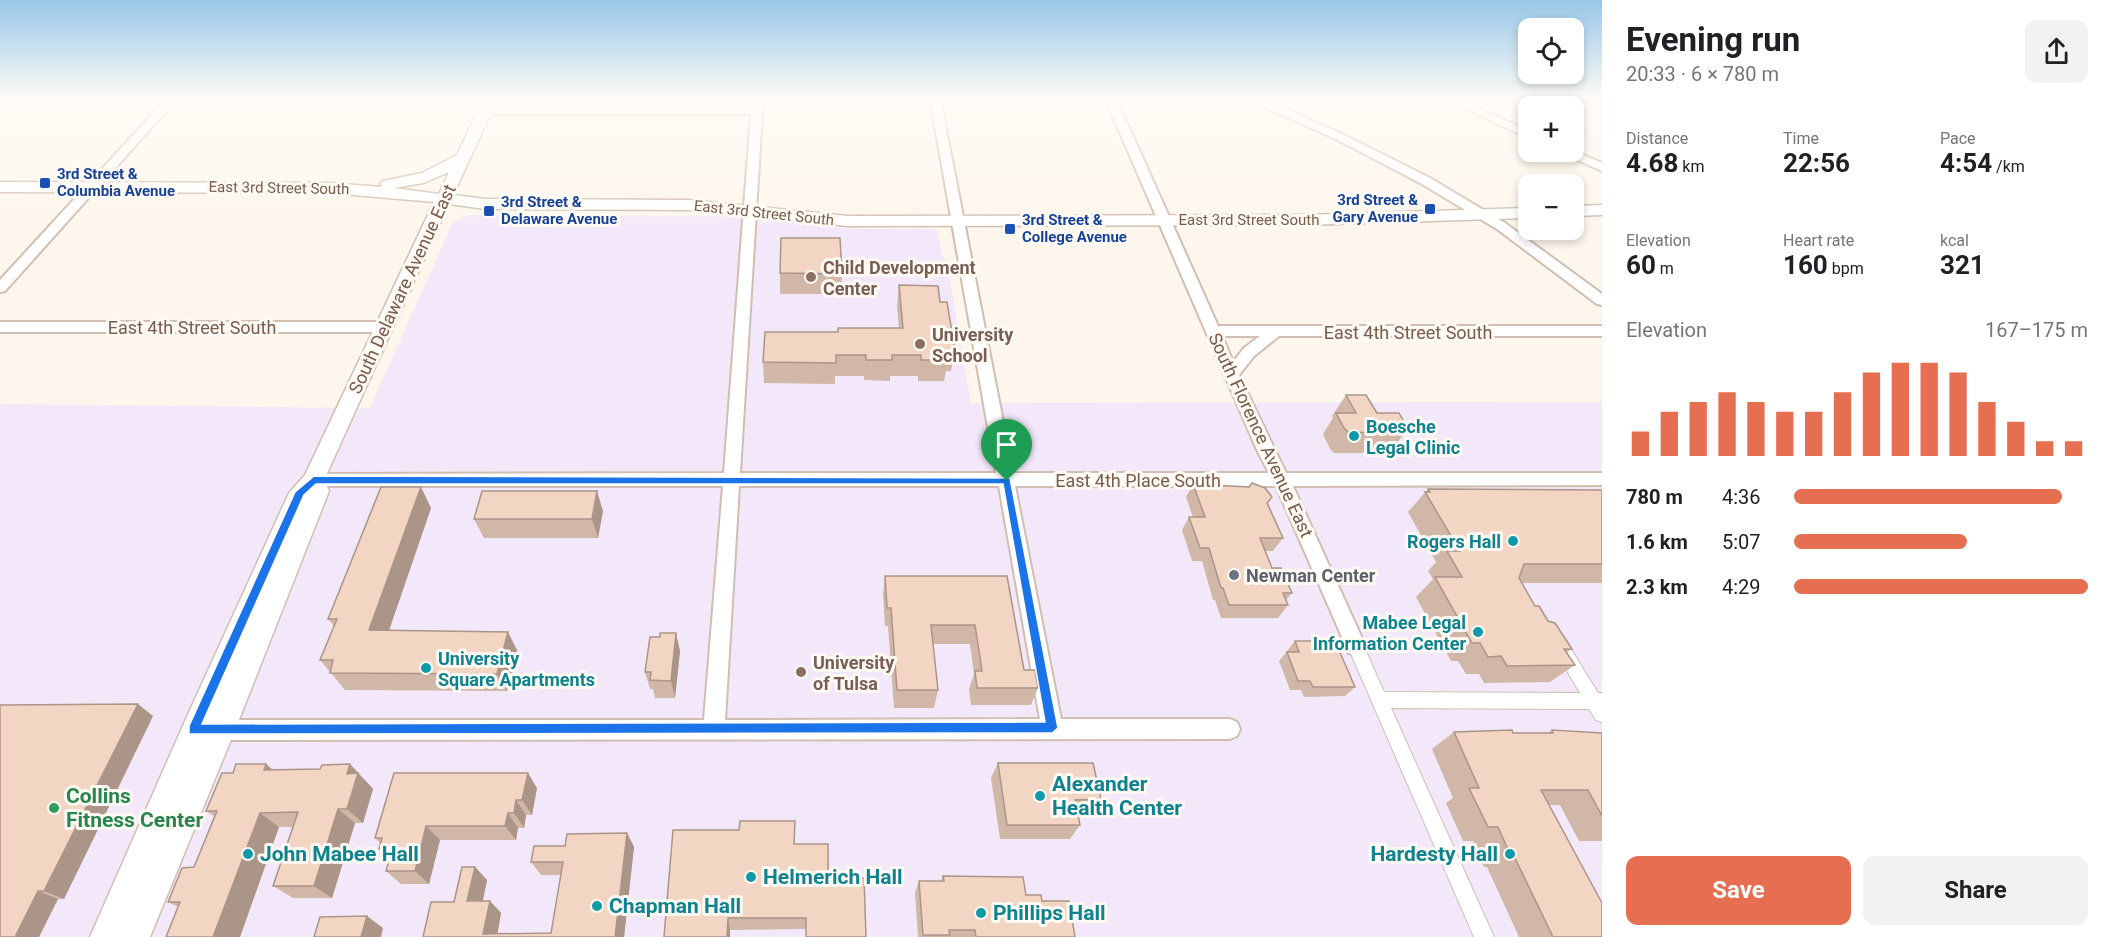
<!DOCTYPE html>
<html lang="en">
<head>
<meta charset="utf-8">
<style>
  body { margin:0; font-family:Roboto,sans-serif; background:#f2f2f2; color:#202124; height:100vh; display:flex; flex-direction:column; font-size:22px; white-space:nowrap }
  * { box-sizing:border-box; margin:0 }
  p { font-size:20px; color:#757577 }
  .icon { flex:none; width:33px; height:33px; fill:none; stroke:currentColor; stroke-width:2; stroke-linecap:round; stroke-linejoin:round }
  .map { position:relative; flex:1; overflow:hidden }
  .drawer { display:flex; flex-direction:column; background:#fff; width:510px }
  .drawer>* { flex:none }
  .controls { position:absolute; left:1518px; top:18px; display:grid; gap:12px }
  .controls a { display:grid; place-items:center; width:66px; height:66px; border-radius:12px; background:#fff; box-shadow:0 3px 9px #0003; font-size:30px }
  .pin { position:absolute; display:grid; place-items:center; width:51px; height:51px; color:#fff; margin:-62px -26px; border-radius:50% 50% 50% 0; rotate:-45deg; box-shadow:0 0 6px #0007 }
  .pin .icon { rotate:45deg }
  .round { display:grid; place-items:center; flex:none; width:63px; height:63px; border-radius:12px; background:#f2f2f2 }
  .head { display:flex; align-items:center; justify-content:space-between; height:102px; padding:0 24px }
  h1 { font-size:33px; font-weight:700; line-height:45px }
  .metrics { display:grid; grid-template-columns:repeat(3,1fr); gap:9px; height:102px; padding:6px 24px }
  .metrics div { display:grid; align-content:center }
  .metrics b { font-size:26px; font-weight:700 }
  .metrics small { font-size:16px; font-weight:400 }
  .metrics p { font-size:16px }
  .chart { height:168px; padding:12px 24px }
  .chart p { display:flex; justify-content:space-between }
  .chart svg { width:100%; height:108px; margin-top:6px; stroke:#e76f51; stroke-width:6 }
  .action { display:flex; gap:12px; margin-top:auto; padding:12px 24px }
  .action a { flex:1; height:69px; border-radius:12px; background:#e76f51; color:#fff; font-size:24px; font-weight:700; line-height:69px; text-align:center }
  .action a+a { background:#f2f2f2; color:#202124 }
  ul { padding:0 24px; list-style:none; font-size:20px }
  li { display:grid; grid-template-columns:96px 72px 1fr; align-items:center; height:45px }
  li i { height:15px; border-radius:8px; background:#e76f51 }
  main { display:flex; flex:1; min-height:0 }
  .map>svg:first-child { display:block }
</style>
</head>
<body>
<main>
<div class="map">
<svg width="1602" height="937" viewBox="0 0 1602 937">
  <rect width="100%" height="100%" fill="#fdf6ec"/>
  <path fill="#f3e8fa" d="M468,215l260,1 128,13h81l5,26 5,7 24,141 631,-1v535h-1602v-533l370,4 83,-186z"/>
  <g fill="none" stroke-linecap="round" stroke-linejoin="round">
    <defs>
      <path id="pedestrian" d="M1356,640l6,2 22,50 196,1 -25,-42 2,-5 6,-2 6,2 29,47h4v29l-6,-2 -7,-11 -198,-1 103,229h-20l-126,-290 2,-5z"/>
      <path id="minor" d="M167,98h11l-173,193 -5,1v-12z
        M753,98h10l-23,375h256l-66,-375h10l73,375h256l-12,-23 -152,-352h11l102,228h384v10h-323l-25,20 -15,19 47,98h316v12l-309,1 73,161 -3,6 -7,3 -7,-3 -73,-167h-261l46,233h169l7,3 3,7 -3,7 -7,3 -1018,1 -7,-3 -3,-7 3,-7 7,-3h492l19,-234h-410l-6,-1 -2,-5 2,-5 6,-1 411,-1 27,-359h-266l-5,-3 5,-3h267zM1222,336h38l-16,12 -11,14zM739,486h260l41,233 -315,1z
        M1225,98h38l81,37 86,43 75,45 97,71v11l-5,-1 -100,-75 -75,-45 -86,-45 -74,-33z
        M1442,98h15l71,33v7z
        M1574,151l28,12v8l-43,-19z
        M0,322h383l7,5 -7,5h-383z"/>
      <path id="tertiary" d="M484,98h14l-45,97 32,4 204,1 159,16 457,-1 223,-7v10l-223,7 -457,1 -159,-16 -204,-1 -36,-5 -125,276 5,11 -94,239 -85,207h-60l95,-216 104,-228 16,-18 129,-273 -104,-9 -330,-1v-10l330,1 52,4 -2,-3 3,-3 39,-8 35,-18zM449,172l-10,22 -45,-6 29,-5z
        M1602,205v10l-28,1v-10z"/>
    </defs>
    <use href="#pedestrian" stroke="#d1beb0" stroke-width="2"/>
    <use href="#minor" stroke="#d1beb0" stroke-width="4"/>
    <use href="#tertiary" stroke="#d1beb0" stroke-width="3"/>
    <use href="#pedestrian" fill="#fff" fill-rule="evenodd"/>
    <use href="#minor" fill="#fff" fill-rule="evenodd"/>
    <use href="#tertiary" fill="#fff" fill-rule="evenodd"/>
  </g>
  <path fill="#d1b7a8" d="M780,273l62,1 -1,20h-61z
    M899,285l41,17 15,48 -4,21h-5l-2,10h-26v-5h-28v5l-26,-1v-4h-29v8l-71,-1 -1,-21 75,-30 61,-4 -2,-22z
    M1346,395l31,18 31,16 -16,20h-26l-3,4h-29l-4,-4 -7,-15 10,-16 -1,-2z
    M1193,484l75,19 15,35 -10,13h-8l7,17 20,25 -6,7 2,5 -10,13h-57l-6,-18h-2l-11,-39h-10l-10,-31 7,-13h4l-7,-20z
    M1428,489l174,1v93h-80l13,23 37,43 -5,3 8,13 -25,17 -66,1 -5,-9h-13l-8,-13h-7l-35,-64 17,-18 -5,-8 8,-9 -28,-50z
    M431,508l-42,122 128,20 -10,41 -162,-1 -25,-30 14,-34 -6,-7z
    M603,511l-5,27h-114l-10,-19z
    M885,576h122l17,94 14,18 -7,17h-60l-2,-16 5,-15 -4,-30h-37l5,46 -4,18h-40l-6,-82h-3l-2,-31z
    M1295,641l60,46 -10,9 -41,1 -3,-7h-11l-11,-29z
    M680,651l-5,47h-20l-2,-9h-3l-5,-17z
    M153,716l-89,183h-6l-19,38h-39z
    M1552,730l50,3v108h-23l-19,-36h-11l53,132h-83l-32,-70h-3l-11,-26h-10l-17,-38 7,-5 -21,-49 22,-17 94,1z
    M998,763l103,36 -11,15h-12l2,11 -10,14h-70l-9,-61z
    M266,764l7,6 93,10v1l7,8 -10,34h-8l-23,75h-39l-20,-12 20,-59h-14l-39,110h-74l12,-30 -10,-5 26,-35 20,-51 -8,-5 27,-38z
    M537,788l-5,27h-6l-2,13h-6l-2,12h-76l-11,44h-28l-15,-13 2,-6 -6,-5 2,-6 -5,-5 1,-6 -5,-5z
    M673,830l122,14 33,35 38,58h-60v-8l-76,1z
    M627,833l7,14 -10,90h-201l31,-35 21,-35 12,13 -4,21h7l11,12 -4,21 54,-1 10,-58h-20l-10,-13 34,-16z
    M943,876l83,19 16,6 33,36h-157l-3,-44 4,-12h22z"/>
  <path fill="#aa9588" d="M421,487l10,21 -48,140 -14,-18z
    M597,491l6,20 -5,27 -6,-19z
    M508,632l9,18 -10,41 -10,-17z
    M676,633l4,18 -5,47 -4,-17z
    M138,704l15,12 -89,183 -20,-8z
    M266,764l18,16 -20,-10z
    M350,764l23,25 -10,34 -16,-14v-35z
    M528,773l9,15 -5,27 -10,-15z
    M516,800l10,15 -2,13 -10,-15z
    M338,809l17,14 -23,75 -18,-12z
    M260,813l19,14 -39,110h-27z
    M508,813l10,15 -2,12 -11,-14z
    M426,826l14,14 -11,44 -14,-13z
    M627,833l7,14 -10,90h-9z
    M475,867l12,13 -7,33 -13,-12z
    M38,891l20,8 -19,38h-24z
    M490,901l11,12 -4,24 -14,-3z
    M367,916l16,12 -2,9h-20z
    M728,918l2,12v7h-3z"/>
  <path fill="#f3d5c3" stroke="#aa9588" stroke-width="1.5" d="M781,238h59l2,36 -62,-1z
    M899,285l39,1 2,16h7l8,48h-8l1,10h-27v-5h-29v5h-26v-5h-30v8l-73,-1 2,-30h73v-4h65z
    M1346,395h20l11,18h22l9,16h-32l2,4 -30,-1 -4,-4 -8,-15h20z
    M1252,483l13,5 7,9 -5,6 16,35h-23l12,30h9l11,25h-9l5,12h-59l-6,-17h-2l-12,-40h-9l-11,-31h16l-12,-33 56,3z
    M381,487h40l-52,143 139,2 -11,42 -167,-1 3,-13h-13l17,-41h-9z
    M1428,489l174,1v74h-78l-5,14 16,28h4l9,15 7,2 17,26h-8l11,16 -68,1 -6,-10 -13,1 -8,-14h-8l-37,-66h27l-15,-26h13l-35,-59h5z
    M482,491h115l-5,28h-118z
    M885,576h122l17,94h11l3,18h-61l-2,-17h7l-7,-46h-44l7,65h-41l-6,-82h-4z
    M660,633h16l-5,48 -21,-1 1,-8h-6l5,-35h10z
    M1295,641h40l20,46h-42l-3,-6h-12l-11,-29h12z
    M138,704l-94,187h-6l-23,46h-15v-232z
    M1512,730l1,3h40l-1,-3 50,3v83l-14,-26h-47l61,113v34h-49l-40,-83h-3l-12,-27h-10l-19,-39h10l-25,-56z
    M998,763h95l8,36 -26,1 5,25h-73z
    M236,764h30l-2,6 56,-1 2,-4 28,-1 -3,10 11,-1 -11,36h-9l-24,77h-41l25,-74 -38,1 -47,124h-47l14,-35h-12l14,-34 12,-1 23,-56h-11l16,-38h11z
    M394,773h134l-6,27h-6l-2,13h-6l-3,13h-79l-11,45h-29l3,-11h-7l3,-11h-6l3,-11h-7z
    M740,821h55l-1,23h34v35l36,-1 2,59h-60v-19h-78l-1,19h-63l9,-107h66z
    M627,833l-12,104h-192l8,-35h23l8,-35h13l-8,34h23l-7,33 68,-1 12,-71h-32l3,-16h31l2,-12z
    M943,876l80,1 3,18h15l1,6h27l6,36h-99l-1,-7h-26l1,5h-27l-4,-54h25z
    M367,916l-6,21h-47l6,-20z"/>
  <linearGradient id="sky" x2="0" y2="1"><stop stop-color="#97c7e8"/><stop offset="0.43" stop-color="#fefbf6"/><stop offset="1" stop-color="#fefbf6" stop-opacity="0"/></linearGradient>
  <rect width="1602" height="230" fill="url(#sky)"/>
  <path fill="#1a73e8" stroke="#fff" stroke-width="1.5" fill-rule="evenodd" d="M314,476l696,2 48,250 -6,5 -863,1v-8l106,-234zM316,484h687l42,238 -843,2 102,-229z"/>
  <g fill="#1a4fb4" stroke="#fffaf3" stroke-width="2">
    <rect x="39" y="177" width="12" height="12" rx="3"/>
    <rect x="1424" y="203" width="12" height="12" rx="3"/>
    <rect x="483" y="205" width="12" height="12" rx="3"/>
    <rect x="1004" y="223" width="12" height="12" rx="3"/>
  </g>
  <g fill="#8d6e63" stroke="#fffaf3" stroke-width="2">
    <circle cx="811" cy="277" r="6"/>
    <circle cx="920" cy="344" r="6"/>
    <circle cx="801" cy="672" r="6"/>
  </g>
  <g fill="#0f9aa8" stroke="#fffaf3" stroke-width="2">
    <circle cx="1354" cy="436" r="6"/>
    <circle cx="1513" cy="541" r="6"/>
    <circle cx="1478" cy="632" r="6"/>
    <circle cx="426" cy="668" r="6"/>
    <circle cx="1040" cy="796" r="6"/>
    <circle cx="248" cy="854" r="6"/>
    <circle cx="1510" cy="854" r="6"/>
    <circle cx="751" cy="877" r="6"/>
    <circle cx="597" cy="906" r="6"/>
    <circle cx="981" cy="913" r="6"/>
  </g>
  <circle fill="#6b7280" stroke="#fffaf3" stroke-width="2" cx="1234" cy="575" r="6"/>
  <circle fill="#2e9e5b" stroke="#fffaf3" stroke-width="2" cx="54" cy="808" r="6"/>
  <g text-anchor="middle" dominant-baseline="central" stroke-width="6" stroke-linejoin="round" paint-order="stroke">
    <g font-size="15" font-weight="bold" fill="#164399" stroke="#fffaf3" text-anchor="start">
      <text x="57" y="174">3rd Street &amp;<tspan x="57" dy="17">Columbia Avenue</tspan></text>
      <text x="1418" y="200" text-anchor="end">3rd Street &amp;<tspan x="1418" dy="17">Gary Avenue</tspan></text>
      <text x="501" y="202">3rd Street &amp;<tspan x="501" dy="17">Delaware Avenue</tspan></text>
      <text x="1022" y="220">3rd Street &amp;<tspan x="1022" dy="17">College Avenue</tspan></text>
    </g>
    <g font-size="15" fill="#7a5c4d" stroke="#fffaf3">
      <text transform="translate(279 188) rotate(1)">East 3rd Street South</text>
      <text transform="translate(764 213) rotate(6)">East 3rd Street South</text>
      <text x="1249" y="220">East 3rd Street South</text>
    </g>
    <g font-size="18" font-weight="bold" fill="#785e54" stroke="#fffaf3" text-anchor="start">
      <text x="823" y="267">Child Development<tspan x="823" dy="21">Center</tspan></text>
      <text x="932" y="334">University<tspan x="932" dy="21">School</tspan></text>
      <text x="813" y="662">University<tspan x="813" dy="21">of Tulsa</tspan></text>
    </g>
    <g font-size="18" fill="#7a5c4d" stroke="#fffaf3">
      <text transform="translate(402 289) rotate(-65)">South Delaware Avenue East</text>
      <text x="192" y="327">East 4th Street South</text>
      <text x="1408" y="332">East 4th Street South</text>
      <text transform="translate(1261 435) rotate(65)">South Florence Avenue East</text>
      <text x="1138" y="480">East 4th Place South</text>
    </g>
    <g font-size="18" font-weight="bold" fill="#0d838f" stroke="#fffaf3" text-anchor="start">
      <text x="1366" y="426">Boesche<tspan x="1366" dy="21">Legal Clinic</tspan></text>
      <text x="1501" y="541" text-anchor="end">Rogers Hall</text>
      <text x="1466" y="622" text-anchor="end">Mabee Legal<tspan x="1466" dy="21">Information Center</tspan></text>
      <text x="438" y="658">University<tspan x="438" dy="21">Square Apartments</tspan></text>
    </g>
    <g font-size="18" font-weight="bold" fill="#5b616d" stroke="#fffaf3" text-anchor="start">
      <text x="1246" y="575">Newman Center</text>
    </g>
    <g font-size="21" font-weight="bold" fill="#0d838f" stroke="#fffaf3" text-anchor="start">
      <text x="1052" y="784">Alexander<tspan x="1052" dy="24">Health Center</tspan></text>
      <text x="260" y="854">John Mabee Hall</text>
      <text x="1498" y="854" text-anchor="end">Hardesty Hall</text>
      <text x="763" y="877">Helmerich Hall</text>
      <text x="609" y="906">Chapman Hall</text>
      <text x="993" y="913">Phillips Hall</text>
    </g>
    <g font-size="21" font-weight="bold" fill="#27864d" stroke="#fffaf3" text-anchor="start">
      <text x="66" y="796">Collins<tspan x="66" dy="24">Fitness Center</tspan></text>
    </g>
  </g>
</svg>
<div class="controls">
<a><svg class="icon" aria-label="locate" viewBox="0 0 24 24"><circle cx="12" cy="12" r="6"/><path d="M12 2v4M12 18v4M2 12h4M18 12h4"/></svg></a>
<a>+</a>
<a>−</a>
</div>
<div class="pin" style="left:1007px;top:481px;background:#1e9e55"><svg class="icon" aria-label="arrive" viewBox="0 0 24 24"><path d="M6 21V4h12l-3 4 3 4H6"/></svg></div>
</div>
<section class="drawer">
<div class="head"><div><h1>Evening run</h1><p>20:33 · 6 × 780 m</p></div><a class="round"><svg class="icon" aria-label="share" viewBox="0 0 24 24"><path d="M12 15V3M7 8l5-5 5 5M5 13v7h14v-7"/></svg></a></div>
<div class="metrics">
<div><p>Distance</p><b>4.68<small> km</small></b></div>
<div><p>Time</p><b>22:56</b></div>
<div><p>Pace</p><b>4:54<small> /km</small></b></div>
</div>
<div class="metrics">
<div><p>Elevation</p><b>60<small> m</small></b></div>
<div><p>Heart rate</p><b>160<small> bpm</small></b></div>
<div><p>kcal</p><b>321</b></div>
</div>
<div class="chart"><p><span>Elevation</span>167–175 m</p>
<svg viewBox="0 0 160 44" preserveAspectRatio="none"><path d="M5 44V34M15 44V26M25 44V22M35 44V18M45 44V22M55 44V26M65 44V26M75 44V18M85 44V10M95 44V6M105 44V6M115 44V10M125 44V22M135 44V30M145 44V38M155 44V38"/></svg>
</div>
<ul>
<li><b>780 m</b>4:36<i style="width:91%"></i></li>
<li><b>1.6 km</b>5:07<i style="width:59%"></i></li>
<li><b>2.3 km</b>4:29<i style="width:100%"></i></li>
</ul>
<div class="action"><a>Save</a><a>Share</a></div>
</section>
</main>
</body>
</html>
